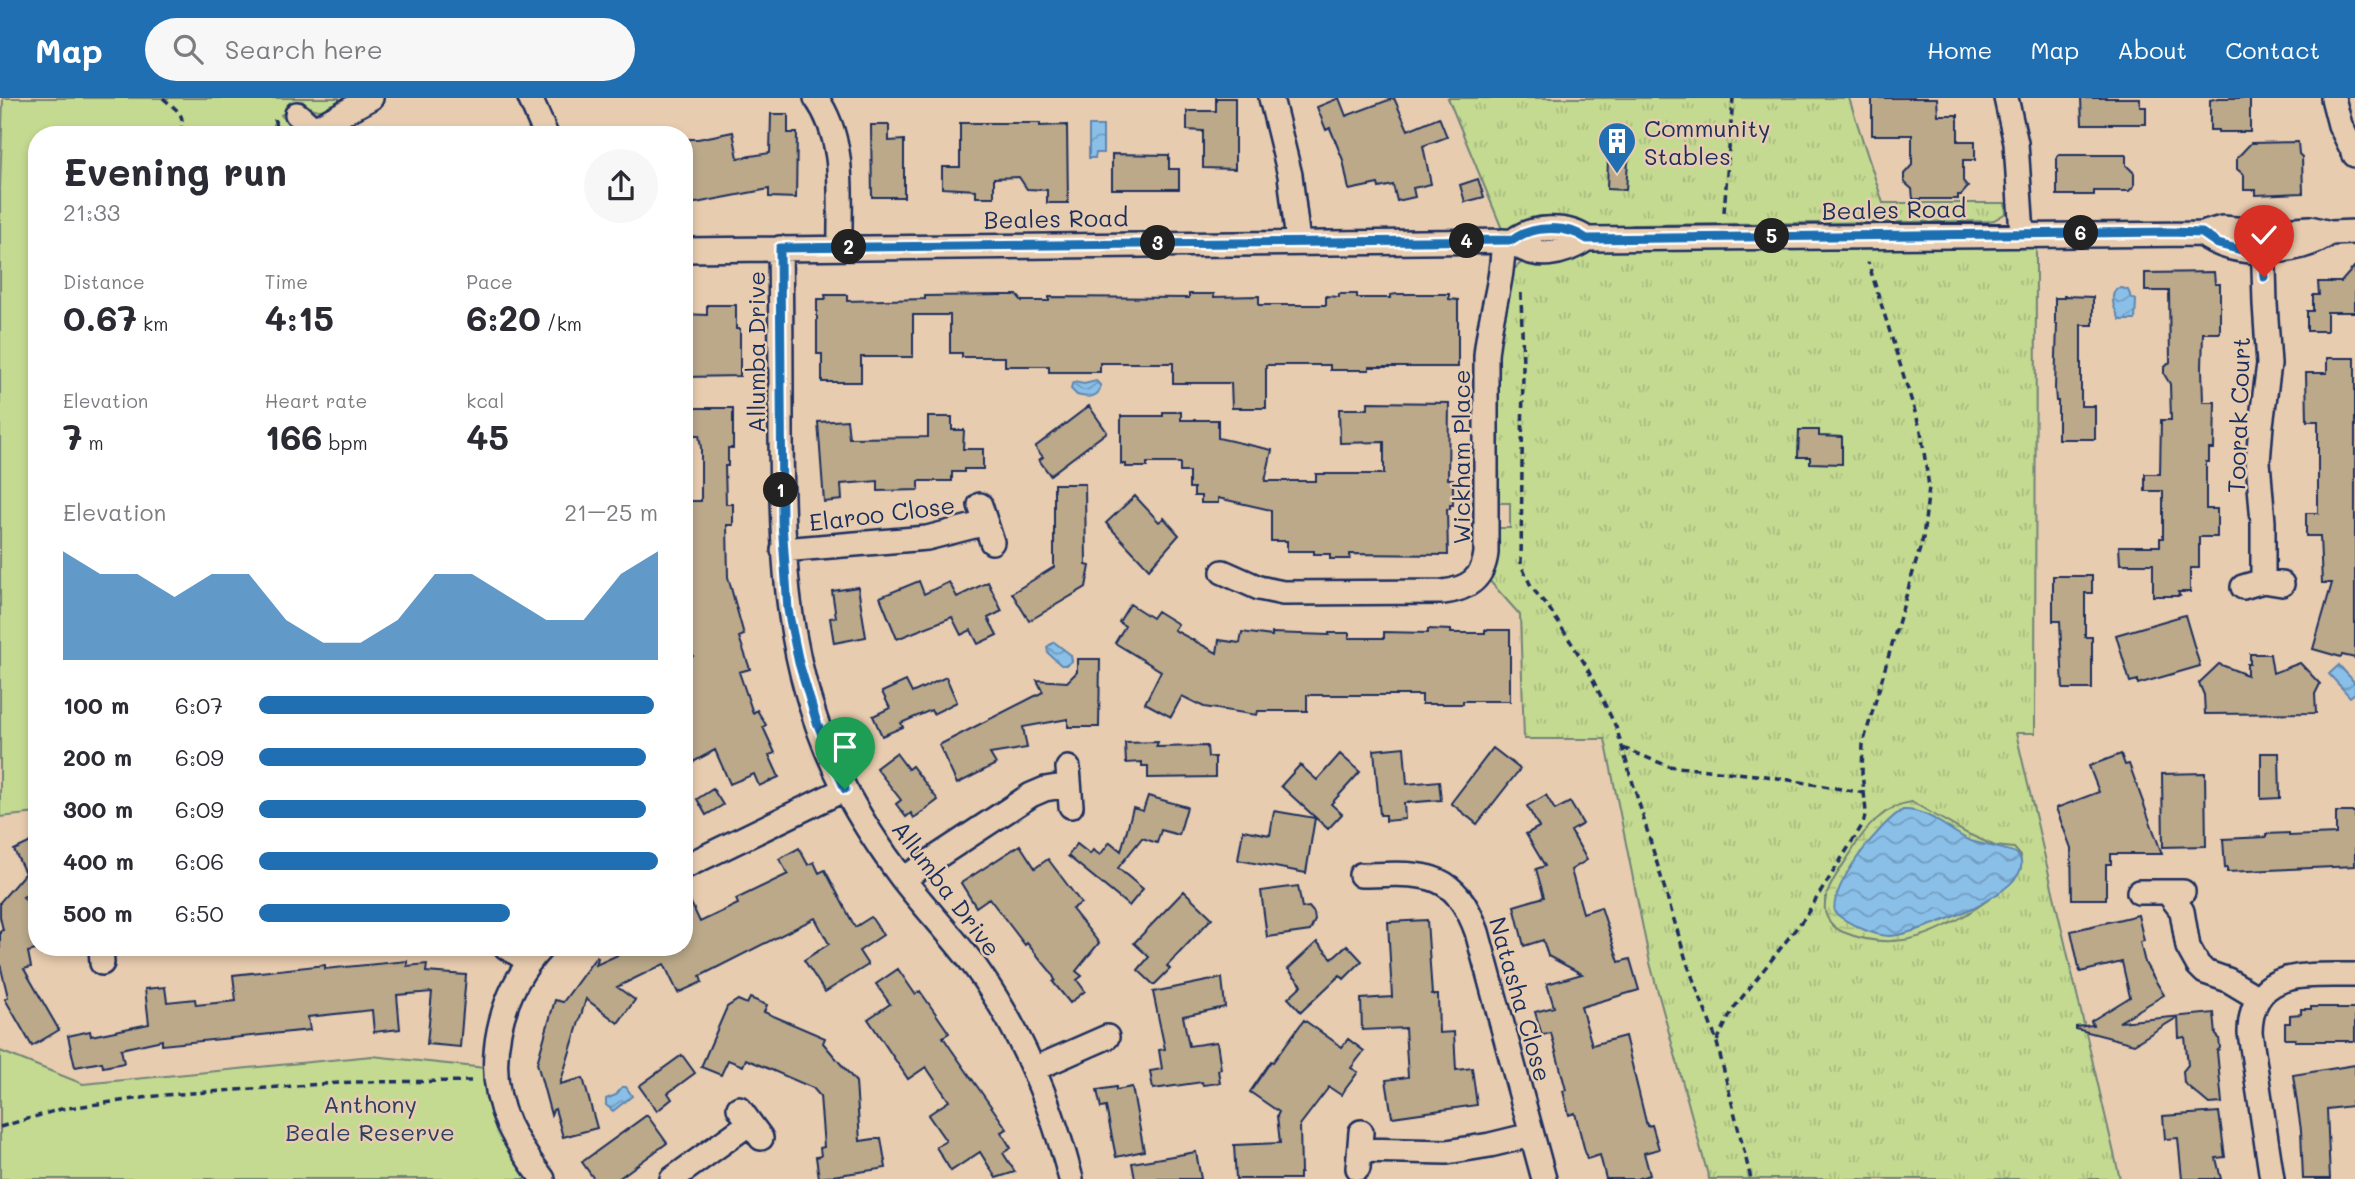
<!DOCTYPE html>
<html lang="en">
<head>
<meta charset="utf-8">
<style>
  body { margin:0; font-family:Mali,sans-serif; background:#f7f7f7; color:#2b2b33; height:100vh; display:flex; flex-direction:column; font-size:26px; white-space:nowrap }
  * { box-sizing:border-box; margin:0 }
  p { font-size:23px; color:#7c7c81 }
  .icon { flex:none; width:38px; height:38px; fill:none; stroke:currentColor; stroke-width:2; stroke-linecap:round; stroke-linejoin:round }
  .map { position:relative; flex:1; overflow:hidden }
  .panel { position:absolute; left:28px; top:28px; width:665px; height:830px; display:flex; flex-direction:column; background:#fff; border-radius:28px; box-shadow:0 4px 10px #0003 }
  .panel>* { flex:none }
  .pin { position:absolute; display:grid; place-items:center; width:60px; height:60px; color:#fff; margin:-72px -30px; border-radius:50% 50% 50% 0; rotate:-45deg; box-shadow:0 0 7px #0007 }
  .pin .icon { rotate:45deg }
  .km { position:absolute; width:35px; height:35px; margin:-18px; border-radius:50%; background:#222; color:#fff; font-size:19px; line-height:35px; text-align:center }
  .round { display:grid; place-items:center; flex:none; width:74px; height:74px; border-radius:37px; background:#f7f7f7 }
  .head { display:flex; align-items:center; justify-content:space-between; height:119px; padding:0 35px }
  h1 { font-size:38px; font-weight:700; line-height:52px }
  .stats { display:grid; grid-template-columns:repeat(3,1fr); gap:10px; height:119px; padding:7px 35px }
  .stats div { display:grid; align-content:center }
  .stats b { font-size:35px; font-weight:700 }
  .stats small { font-size:19px; font-weight:400 }
  .stats p { font-size:19px }
  .chart { height:196px; padding:14px 35px }
  .chart p { display:flex; justify-content:space-between }
  .chart svg { width:100%; height:126px; margin-top:7px; fill:#1f6fb2; opacity:.7 }
  ul { padding:0 35px; list-style:none; font-size:23px }
  li { display:grid; grid-template-columns:112px 84px 1fr; align-items:center; height:52px }
  li i { height:18px; border-radius:9px; background:#1f6fb2 }
  header { display:flex; align-items:center; gap:42px; box-sizing:border-box; height:98px; padding:0 35px; background:#1f6fb2; color:#fff }
  header strong { font-size:33px }
  nav { display:flex; gap:38px; margin-inline-start:auto; font-size:24px }
  .search { width:490px; height:63px; background:#f7f7f7; display:flex; align-items:center; gap:18px; box-sizing:border-box; padding:0 24px; border-radius:38px; color:#7c7c81; font-size:26px }
  .map>svg:first-child { display:block }
</style>
</head>
<body>
<header>
<strong>Map</strong>
<div class="search"><svg class="icon" aria-label="search" viewBox="0 0 24 24"><circle cx="10" cy="10" r="6"/><path d="M15 15l6 6"/></svg>Search here</div>
<nav><a>Home</a><a>Map</a><a>About</a><a>Contact</a></nav>
</header>
<div class="map">
<svg width="2355" height="1081" viewBox="0 0 2355 1081">
  <defs>
    <pattern id="grass-tufts" width="24" height="20" patternUnits="userSpaceOnUse" patternTransform="scale(1.75)"><rect width="24" height="20" fill="#c4da90"/><path d="M3 7l-1-3M5 7V3M7 7l1-3M15 17l-1-3M17 17v-4M19 17l1-3" fill="none" stroke="#a8bb7f"/></pattern>
    <pattern id="wetland-marsh" width="20" height="14" patternUnits="userSpaceOnUse" patternTransform="scale(1.75)"><rect width="20" height="14" fill="#c4da90"/><path d="M1 5h8M5 5V1M11 12h8M15 12V8" fill="none" stroke="#a8bb7f"/></pattern>
    <pattern id="water-waves" width="16" height="10" patternUnits="userSpaceOnUse" patternTransform="scale(1.75)"><rect width="16" height="10" fill="#8ac0e8"/><path d="M0 5q4-4 8 0t8 0" fill="none" stroke="#709cbf"/></pattern>
  </defs>
  <rect width="100%" height="100%" fill="#e8ccaf"/>
  <filter id="ink" filterUnits="userSpaceOnUse"><feTurbulence type="fractalNoise" baseFrequency=".0143" numOctaves="2"/><feDisplacementMap in="SourceGraphic" scale="14" xChannelSelector="R" yChannelSelector="G"/><feConvolveMatrix kernelMatrix="1 2 1 2 8 2 1 2 1" color-interpolation-filters="sRGB"/></filter>
  <g filter="url(#ink)">
    <path fill="url(#grass-tufts)" stroke="#708477" stroke-width="2" d="M1448,0h401l34,105h122l1,10 -12,7 -6,1 -355,4 -22,5 -109,-1z
      M2036,148l-1,487h-19l104,446h-411l-59,-216 -45,-224h-81l-4,-124 -33,-37 8,-50h15v-25h-15l1,-157 15,-70 3,-7 8,-7 66,-12h243z"/>
    <path fill="url(#wetland-marsh)" stroke="#708477" stroke-width="2" fill-rule="evenodd" d="M1912,704l56,32 27,12 19,2 7,8c-2,26 -14,30 -33,44 -45,32 -90,55 -145,32 -11,-5 -20,-15 -18,-29 2,-18 18,-37 27,-52 12,-22 33,-46 60,-49zM1925,716l28,17 -115,61 23,-40z"/>
    <path fill="#c4da90" stroke="#708477" stroke-width="2" d="M3,0h336l-1,9c-14,5 -25,5 -36,-6l-21,14 18,20h-262v678l-37,4v-630z
      M0,953l83,33 289,-28 113,12 17,68 27,43h-529z"/>
    <path fill="url(#water-waves)" stroke="#5e86b1" stroke-width="2" d="M1089,28h14v27h-7l-1,5h-6z
      M2122,190l6,2 3,7 5,3 -1,20h-15c-5,-10 -11,-21 -4,-31z
      M1096,283l4,4c1,13 -13,13 -23,10l-6,-6 1,-5 2,-2 10,2z
      M1054,544l17,13 1,6 -5,4h-6l-13,-12 -1,-6z
      M2339,567l16,18v10l-5,4 -21,-23z
      M1903,712c26,-1 45,21 68,31 8,3 45,10 46,13 30,34 -105,82 -128,82 -18,-1 -40,-12 -54,-23 -7,-25 46,-92 68,-103z
      M622,989h4l6,9 -19,15 -7,-6v-6l10,-4z"/>
    <path fill="#bba98a" stroke="#1b2f5e" stroke-width="2" d="M1216,0h19v71l-32,-1v-37l-16,-1v-19h29z
      M1339,0l7,18 48,-18 14,32 31,-13 8,20 -24,9 8,38 -18,4 2,9 -18,4 -4,-16 -14,3 -1,-4 -29,6 -6,-30 -13,-32 -4,2 -9,-23z
      M1872,0h65l1,17h20v26h17v19h-12v21l5,6 -7,8h-3v4h-45l-1,-10 -8,-7v-8l8,-9v-30h-40z
      M2081,0h59v9h6v17h-64z
      M2218,0h32v34h-32v-2h-8v-30z
      M771,16h17v19h9l-1,65 -27,-1v-8l-73,14h-10l-2,-64h14l35,-7 5,26 32,-5z
      M960,25h80v3l27,-1 1,78h-21v-13l-20,-1 -8,-12 -25,1v19h-18v-7l-34,-2v-21h18z
      M871,27h18v16l15,-1v57h-32z
      M2298,44l1,12 3,3 1,36 -47,2v-5h-12v-15l-7,-6v-11l14,-15z
      M1112,56l57,1v14h10v20h-67z
      M2059,57h67v10l8,8v13l-5,5h-35v4h-37v-38z
      M1608,61l20,2 -2,29 -19,-1z
      M1478,81l6,18 -19,5 -5,-17z
      M2355,168v46h-28v19h-20v-20h6v-16h6l-1,-13h23z
      M2214,174l1,12h5v49h-17l-1,35 1,34h12l-1,47h-5v13h-3v47h11v28h-18v31h-9v24h-12l2,4h-27v-32h-33l-1,-18h41v-8h3v-47h-18v-17h15l1,-54h10l-1,-36 -6,-10v-6l6,-6 -1,-71h-24v-18z
      M1189,196h25v3l45,-1v9h67v-9l13,1v-3h18v4h33v-3l7,-1h52v5l9,1v67h-89v3h-39v-5h-64v43h-34l-1,-25h-58v-20h-73v9h-51v-6h-44v-9h-43v-4h-12v-38h-37v42h-52v25h-39v-28h-5v-55h9l-1,-4h22v6l78,-2v-3l79,-1h13l5,6h27v-4l140,1z
      M2064,198l29,1v28h-12v81h14v33h-37v-38h-2l-1,-12 2,-65h-2v-26h9z
      M707,207h29v24h4v47l-56,1v-63l23,1z
      M2327,260h28v300l-13,-3 -1,2 -28,-8 19,-66h-10l-2,-47h-14v-23h12v-92h-11l-1,-48h21z
      M1368,304l81,1 -1,76h5v26h-3v4h-3l1,46 -98,-1v5h-20v-5h-16v-3h-27v-10h-16v-31l-53,-12v5h-17v-7h-7v-8h-5v-16h-9v-9h-33v4h-21v-3h-5v-48h42v-4h18v8h37v18l54,12 -7,31h51v-7h68v-32l-44,1 -1,-34h29z
      M1089,308l18,26 -57,43 -11,-15 4,-3 -8,-10z
      M684,310h49v40h-5v18h-3l1,38h7v21h-6l1,52 16,58 -5,2 11,32 -11,3 14,41 4,-3 9,15 -3,2 12,26 -6,2 10,22 -20,9 -5,-12 -24,10 -15,-34 -31,17v-108l9,-3 -9,-33v-122h17v-53l-2,-13h-15z
      M928,319h24v13h12l-1,19h20v20h-19v3h-12v9h-33v9l-41,1v-10l-37,3 1,16 -18,2 -6,-80 29,-2 2,18 79,-1z
      M1799,332h20v6l23,1v27l-32,-1v-6h-12z
      M1054,386h31l1,81 4,1 -4,21 -57,34 -17,-28 42,-26z
      M1135,398l24,26 5,-4 15,17 -30,34 -43,-46z
      M2053,478h39v17h-7v44h7v52h-29l-3,-68h-7z
      M919,483l5,13 25,-12 8,15 31,-15 14,29 -14,7 9,17 -19,9 -7,-14 -10,5 -9,-18 -55,22 -17,-42z
      M858,489l8,50 -32,6 -4,-25 6,-1 -4,-26z
      M1130,506l22,14 5,-7 21,13 -4,6 43,23 2,-13 21,3 2,-11 30,4v-3l57,2v-2h20v5h35v-6l44,1v-4l23,1v3h34v-3h25v71h-47v3h-41v-9h-115v16h-49l-1,4 -53,-8 -22,-11 -11,21 -26,-14 16,-32 -46,-28 10,-17 -6,-4z
      M2185,517l15,51 -62,18v-4l-8,2 -14,-47z
      M2250,556h20l3,19 27,-10 20,21 -5,10 1,19 -111,1 -1,-19 -5,-12 20,-19 28,11v-11h3z
      M1077,561h23l-1,68h-31v-8l-45,8 4,21 -37,6 6,10 -39,20 -18,-39 104,-53 -6,-12 30,2 10,-10z
      M946,579l11,25 -24,12 -2,-4 -30,13 2,4 -21,9 -9,-20 17,-8 -8,-16 24,-11 6,12z
      M1158,644l-2,5 51,-1 1,11h7v20l-67,1v-12h-6v-4l-16,1 -1,-20z
      M1404,649l3,37 32,-3 2,19 -37,3 1,16 -19,2v-6h-6l-6,-65z
      M1493,650l27,21 -43,55 -26,-21z
      M896,655l12,16 4,-3 26,34 -24,18 -3,-5 -5,4 -10,-13 5,-4 -25,-32z
      M2261,655h18l1,45 -19,1z
      M1340,656l20,18 -29,32 11,10 -14,15 -47,-43 19,-21 17,15z
      M2121,656l4,11 4,-1 33,90h-51v10h-5v35h-34l-1,-51 -15,-40 43,-16 -10,-26z
      M2205,675l1,73 -43,1 -1,-73z
      M713,691l10,16 -17,10 -9,-16z
      M1546,697l9,15 15,-8 13,22 -12,7 16,29 -16,10 12,43 18,-6 18,55 11,-3 9,31 -58,17 11,38 33,-9 22,90 5,-1 7,24 -15,4 6,22 -14,4h-30l-6,-24 -13,4 -12,-46 -6,2 -6,-24 3,-1 -15,-57 -9,2 -7,-23 19,-5 -7,-23 35,-10 -34,-18 -5,-16 -19,6 -10,-40 30,-9 -8,-28 9,-3 -19,-32 13,-7 -12,-21z
      M1148,698l39,11 -8,28 -18,-5 -4,13 -15,-5 -24,30 25,21 -14,17 -61,-50 9,-12 13,10 3,-4 7,5 10,-13 11,9 12,-43 10,3z
      M1274,713l41,7 -9,55 -68,-13 5,-30 27,5z
      M2336,714h19v54l-128,6v-5l-2,1 -2,-29 43,-2v-3l23,-1v3l47,-2z
      M37,741v57l-3,-5 -11,6 3,3 13,49 -11,3 3,15 -7,2 35,61 -27,16 -27,-47 3,-2 -8,-33v-33l3,-1 -3,-13v-15l25,-29 -11,-23z
      M1020,747l15,23 13,-9 33,44 -9,6 27,34 -23,28 6,5 -5,4 8,11 -15,12 -17,-21 2,-2 -4,-8 -24,-29 -2,2 -36,-47 -13,9 -15,-24z
      M799,750l9,17 6,-3 5,11 6,-3 30,57 16,-10 12,18 -24,16 9,14 -43,27 -21,-32 25,-16 -14,-26 -115,58 2,6 -24,11 -14,-29 -47,23 18,13 -17,23 -32,-24 -26,85 23,-6 14,50 -34,9 -8,-28 -2,1 -2,5 -14,-52 18,-63 8,2 33,-45 2,1 -2,7 39,-18h49v-59l16,34 38,-18 -2,-5 52,-25 -9,-15z
      M1298,788l4,22 7,-1 5,6 1,7 -5,11 -43,6 -6,-46z
      M1184,793l28,27 -45,48 3,3 -16,16 -16,-15 11,-13 -15,-14z
      M2138,817l6,26 -4,1 5,21 19,32 -45,27 95,-9 2,22 3,3 1,10 -3,3 5,52 -13,1 -25,-21 -1,-12 5,-6 -3,-28 -6,1 -1,-21 -44,27 -58,-15v-2l17,-2 -2,-4 39,-24 -8,-35 -42,10 -9,-41z
      M1427,822l5,75h6l1,38 15,-1 2,38 16,-2 5,37 -85,12 -6,-37 22,-3 -3,-49 -43,2 -1,-31 31,-2 -4,-75z
      M1317,844l15,16 15,-13 15,16 -18,18 -4,-4 -39,37 -13,-14 14,-13 -14,-16z
      M407,863v5l20,-2 -1,8 40,3 -6,72 -33,-3 5,-52 -35,3 3,34 -26,3 -2,-22 -64,7 2,13 -148,15v-5l-41,9 3,14 -21,4 -1,-5 -27,5 -7,-31 22,-5 1,5 58,-12 -4,-35 20,-2 2,15 28,-3 1,6 40,-4 -3,-26 92,-10v4z
      M898,871l17,25 5,-3 16,23 13,19 -6,4 8,12 56,80 -6,3 10,16 -8,5 12,19 -19,6 -16,-26 -29,19 -15,-24 10,-6 -18,-26 21,-14 -23,-34 -18,12 -40,-60 22,-15 -14,-20z
      M1222,880l3,29 -42,9 6,30 28,-4 4,27 -3,1 2,13 -17,2 -1,-3 -49,7 -3,-18 12,-2 -3,-19 6,-1 -12,-57z
      M750,900l17,7 -3,7 61,26 -2,5 33,39 4,59 21,-3 5,30 -67,10 -3,-21 5,-1 -1,-8 4,-1 -4,-51 -7,-8 -67,-29 -3,7 -15,-6 -7,15 -20,-8 26,-60 11,-7 9,4z
      M2311,909h26v2h18v32h-60v-2h-10v-16h5v-8l11,-1v-5h10z
      M1304,922l38,27 6,-8 16,12 -13,17 7,4 -17,23 -12,-8 -29,38 1,48h-2v6h-63l-2,-34 46,-2 -3,-27 2,-4 -29,-20 21,-31 2,1z
      M682,957l13,18 -27,20 4,6 -15,12 -18,-25z
      M2355,967v36h-4l1,5 -25,3 3,70h-27l-2,-49 -8,-55z
      M1116,989v3l16,-3 12,64 -28,6 -10,-50 -5,1 -4,-18z
      M2219,1014l6,45 -9,1 5,21h-39l-4,-41 -13,1 -2,-23z
      M647,1017l20,28 -49,36h-24l-12,-17z
      M1196,1054l5,27h-66l-3,-16z"/>
    <g fill="none" stroke-linecap="round" stroke-linejoin="round">
      <defs>
        <path id="minor" d="M530,0l16,37
          M816,0c31,43 23,99 24,149
          M1271,0l19,77 8,67
          M2006,0l10,45 6,91
          M2333,0l7,27 15,30
          M297,16l17,15 3,6
          M314,31l57,-31
          M2202,136c30,25 97,22 128,-1
          M1513,143c20,21 52,13 74,-2l615,-5 20,-6 41,3 47,-3 20,5 25,-1
          M780,150c1,62 1,124 1,186 1,126 4,239 64,355 16,31 36,61 57,89 24,31 51,59 74,90 46,64 75,135 95,211
          M684,152l829,-9c19,-16 55,-16 74,-2
          M980,407l12,37
          M783,452l144,-12 59,-15
          M1223,474l36,16 24,5 160,-1c25,-3 40,-13 43,-39v-197c3,-39 18,-76 17,-115
          M2263,483v-59l-5,-60 3,-37 8,-61 -4,-60 -2,-73
          M2243,489l20,-6 19,3
          M1068,670l3,38
          M684,769l161,-78
          M1361,777c60,-1 93,-8 116,57l67,247
          M903,781l128,-84 14,-6 24,-4
          M2139,794h44
          M2168,795l14,18 6,36 10,18 7,7 23,8 30,18
          M101,849l1,16
          M506,849l23,14
          M542,849c-43,46 -60,118 -34,177 9,19 22,38 35,55
          M1034,971l73,-32
          M739,1010l22,30
          M1360,1052l87,2 43,-7 41,-10
          M1358,1070l3,-36
          M672,1081l78,-56
          M2272,1081l-22,-146c1,-66 56,-57 105,-58"/>
      </defs>
      <use href="#minor" stroke="#1b2f5e" stroke-width="28"/>
      <path stroke="#1b2f5e" stroke-width="3.5" stroke-dasharray="7 5" stroke-linecap="butt" d="M163,0c14,13 25,16 16,37
        M275,21l1,16
        M1724,114l9,-114
        M1521,195l2,74 -2,198 11,23 17,20 36,56 31,63 71,236 29,76 35,140
        M1623,650l45,18 98,10 98,17
        M1717,943l16,-32 72,-92 58,-93 3,-12 -4,-40 1,-28 60,-206 6,-51 -8,-56 -53,-169
        M0,1029l61,-18 103,-14 189,-13 123,-1"/>
      <use href="#minor" stroke="#e8ccaf" stroke-width="23"/>
    </g>
  </g>
  <g fill="none" stroke-linecap="round" stroke-linejoin="round" filter="url(#ink)">
    <defs>
      <path id="route" d="M845,691l-29,-69 -17,-57 -11,-53 -6,-88 -2,-274 733,-8c19,-15 55,-15 74,-1l583,-7 32,1 16,11 27,7h18l1,26"/>
    </defs>
    <use href="#route" stroke="#fff" stroke-width="14"/>
    <use href="#route" stroke="#1f6fb2" stroke-width="9"/>
  </g>
  <defs>
    <symbol id="building-pin" viewBox="-11 -11 22 30"><path d="M0 17L-7.5 6A9.5 9.5 0 1 1 7.5 6Z" fill="#1f6fb2" stroke="#e8ccaf"/><path d="M-4-6H4V6H1V3H-1V6H-4ZM-2.5-4.3h1.7v1.8h-1.7ZM.8-4.3h1.7v1.8H.8ZM-2.5-1h1.7V.8h-1.7ZM.8-1h1.7V.8H.8Z" fill="#fff"/></symbol>
  </defs>
  <g fill-rule="evenodd">
    <use href="#building-pin" x="1595" y="21" width="44" height="60"/>
  </g>
  <g text-anchor="middle" dominant-baseline="central" stroke-width="5" stroke-linejoin="round" paint-order="stroke">
    <g font-size="24" fill="#1b2f5e" stroke="#e8ccaf" text-anchor="start">
      <text x="1644" y="29">Community<tspan x="1644" dy="28">Stables</tspan></text>
    </g>
    <g font-size="24" fill="#1b2f5e" stroke="#e8ccaf">
      <text transform="translate(1894 111) rotate(-1)">Beales Road</text>
      <text transform="translate(1056 120) rotate(-1)">Beales Road</text>
      <text transform="translate(755 254) rotate(-90)">Allumba Drive</text>
      <text transform="translate(2238 317) rotate(-88)">Toorak Court</text>
      <text transform="translate(1460 359) rotate(-90)">Wickham Place</text>
      <text transform="translate(882 415) rotate(-7)">Elaroo Close</text>
      <text transform="translate(947 790) rotate(53)">Allumba Drive</text>
      <text transform="translate(1521 901) rotate(74)">Natasha Close</text>
    </g>
    <g font-size="24" fill="#2c4063" stroke="#e8ccaf">
      <text x="370" y="1005">Anthony<tspan x="370" dy="28">Beale Reserve</tspan></text>
    </g>
  </g>
</svg>
<div class="pin" style="left:845px;top:691px;background:#1e9e55"><svg class="icon" aria-label="arrive" viewBox="0 0 24 24"><path d="M6 21V4h12l-3 4 3 4H6"/></svg></div>
<div class="pin" style="left:2264px;top:179px;background:#d93025"><svg class="icon" aria-label="check" viewBox="0 0 24 24"><path d="M5 12l5 5 9-10"/></svg></div>
<b class="km" style="left:781px;top:392px">1</b>
<b class="km" style="left:849px;top:149px">2</b>
<b class="km" style="left:1158px;top:145px">3</b>
<b class="km" style="left:1467px;top:143px">4</b>
<b class="km" style="left:1772px;top:138px">5</b>
<b class="km" style="left:2081px;top:135px">6</b>
<section class="panel">
<div class="head"><div><h1>Evening run</h1><p>21:33</p></div><a class="round"><svg class="icon" aria-label="share" viewBox="0 0 24 24"><path d="M12 15V3M7 8l5-5 5 5M5 13v7h14v-7"/></svg></a></div>
<div class="stats">
<div><p>Distance</p><b>0.67<small> km</small></b></div>
<div><p>Time</p><b>4:15</b></div>
<div><p>Pace</p><b>6:20<small> /km</small></b></div>
</div>
<div class="stats">
<div><p>Elevation</p><b>7<small> m</small></b></div>
<div><p>Heart rate</p><b>166<small> bpm</small></b></div>
<div><p>kcal</p><b>45</b></div>
</div>
<div class="chart"><p><span>Elevation</span>21–25 m</p>
<svg viewBox="0 0 160 44" preserveAspectRatio="none"><path d="M0 44V6L10 14L20 14L30 22L40 14L50 14L60 30L70 38L80 38L90 30L100 14L110 14L120 22L130 30L140 30L150 14L160 6V44z"/></svg>
</div>
<ul>
<li><b>100 m</b>6:07<i style="width:99%"></i></li>
<li><b>200 m</b>6:09<i style="width:97%"></i></li>
<li><b>300 m</b>6:09<i style="width:97%"></i></li>
<li><b>400 m</b>6:06<i style="width:100%"></i></li>
<li><b>500 m</b>6:50<i style="width:63%"></i></li>
</ul>
</section>
</div>
</body>
</html>
